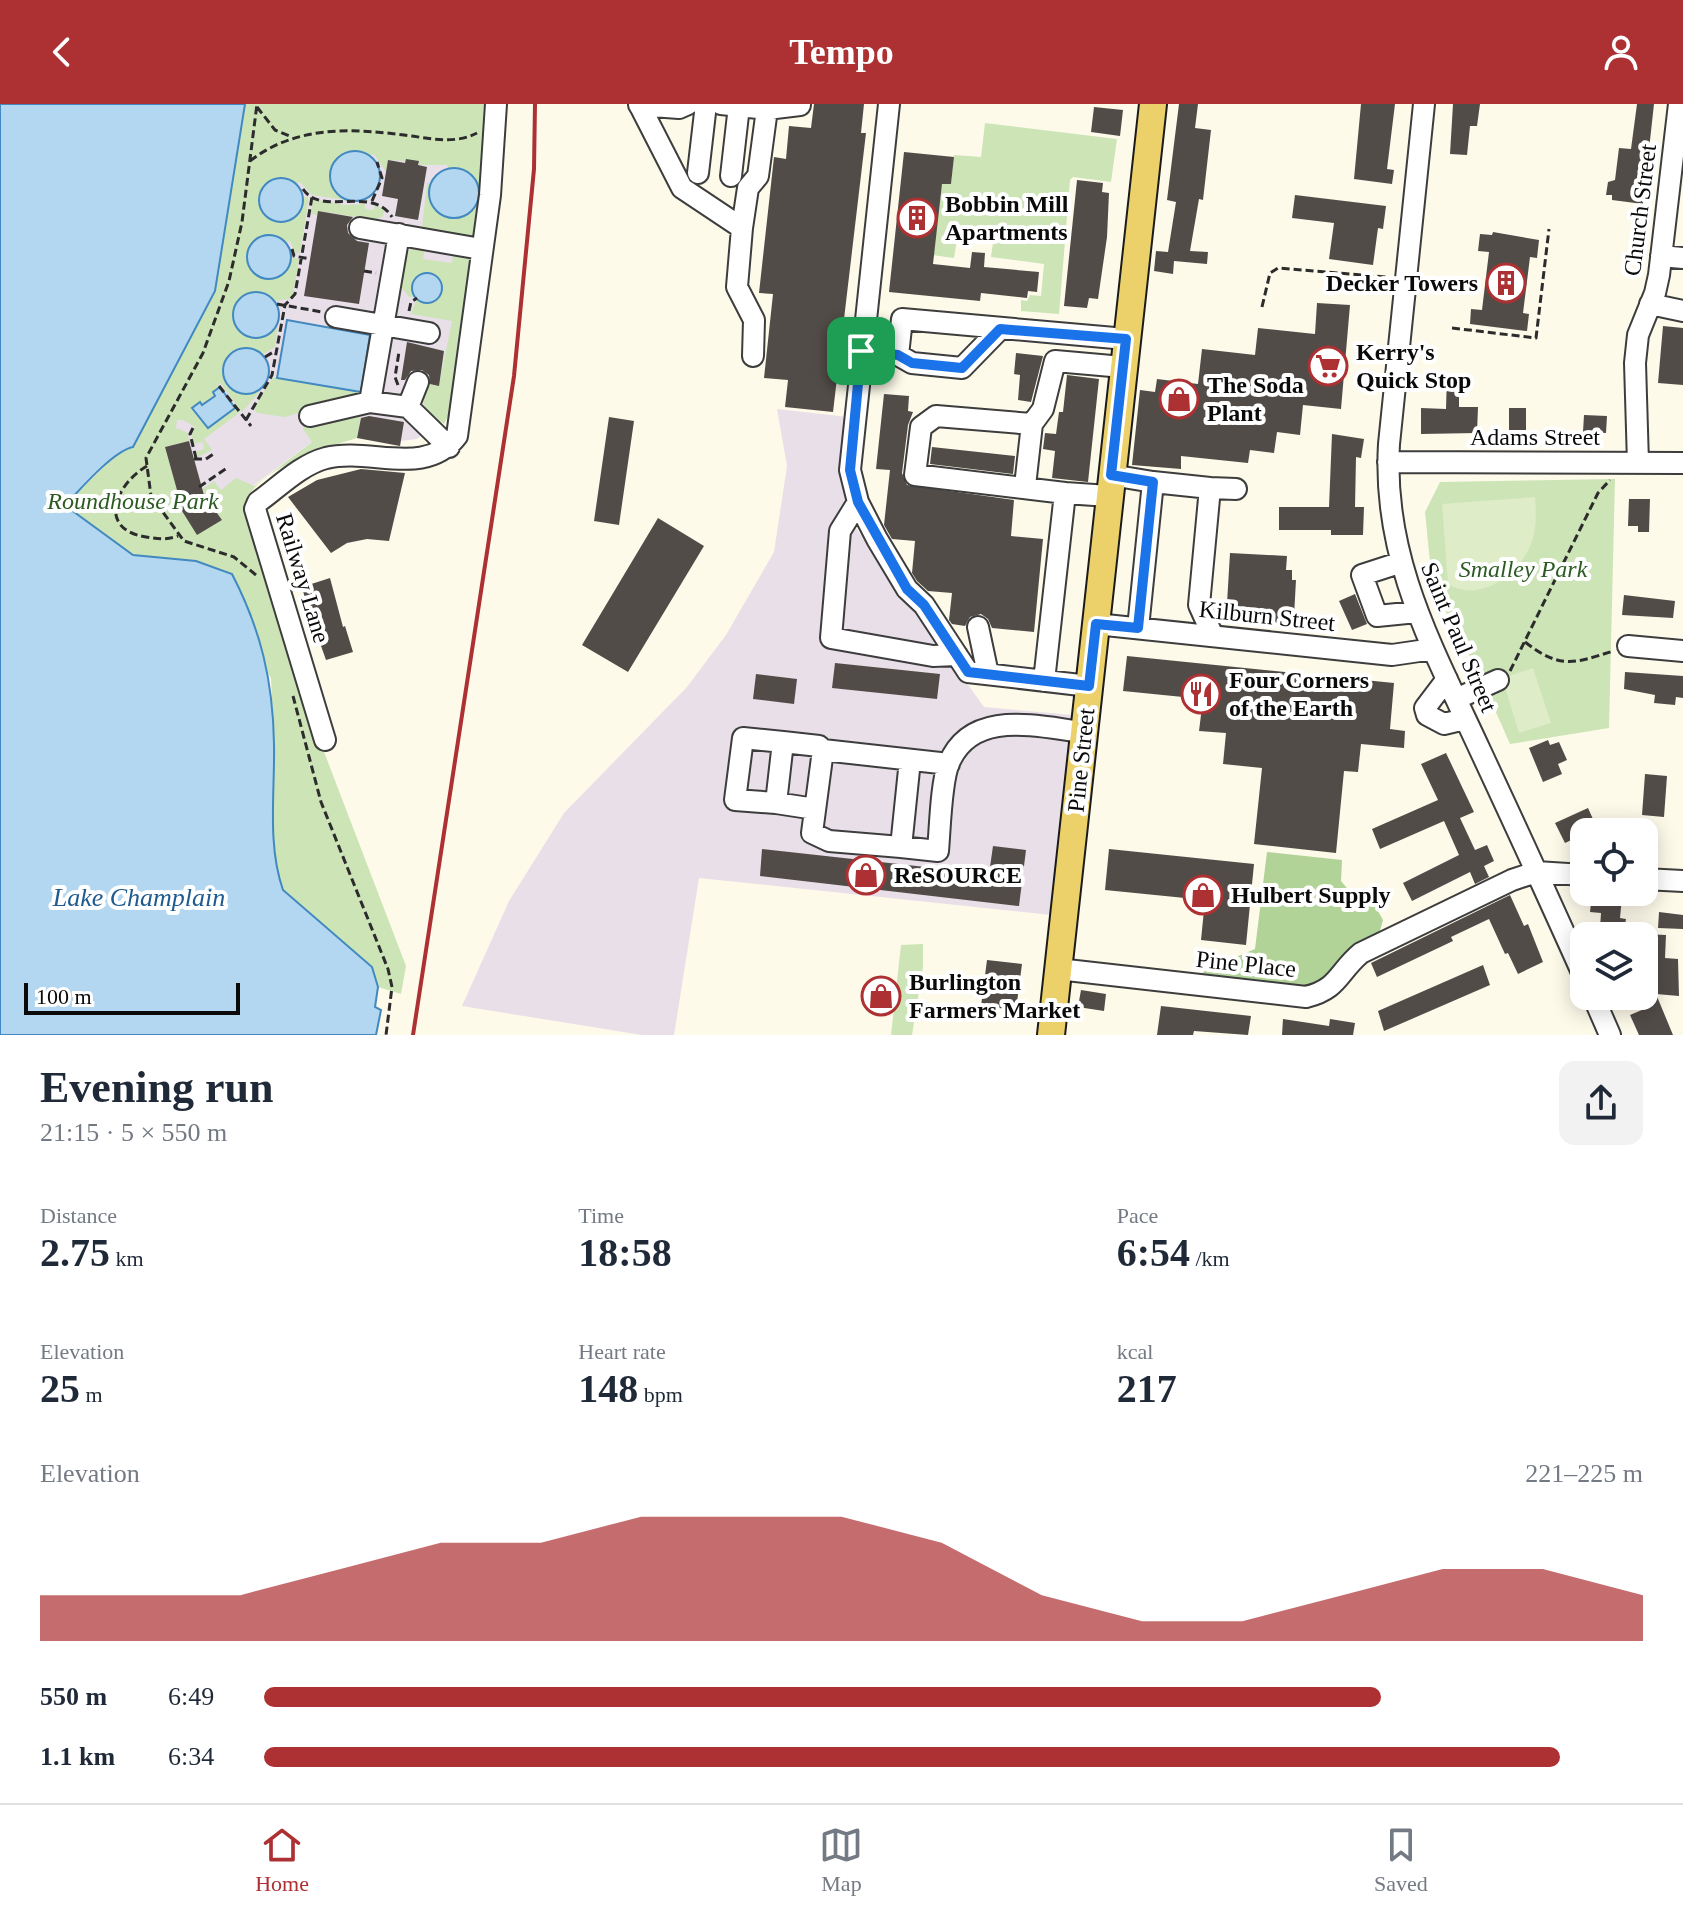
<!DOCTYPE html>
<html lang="en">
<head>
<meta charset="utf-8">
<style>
  body { margin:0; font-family:Georgia,serif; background:#f2f2f3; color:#1f2937; height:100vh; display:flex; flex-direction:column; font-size:30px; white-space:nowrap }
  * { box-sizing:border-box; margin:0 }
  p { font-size:26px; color:#747a83 }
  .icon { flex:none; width:44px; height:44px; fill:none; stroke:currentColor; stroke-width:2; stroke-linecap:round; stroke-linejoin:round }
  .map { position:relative; height:931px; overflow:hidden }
  .sheet { display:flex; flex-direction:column; background:#fff; flex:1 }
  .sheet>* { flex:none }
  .buttons { position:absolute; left:1570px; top:714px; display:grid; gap:16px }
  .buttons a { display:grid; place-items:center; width:88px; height:88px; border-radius:16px; background:#fff; box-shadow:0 4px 20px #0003; font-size:40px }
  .scale { position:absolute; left:24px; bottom:20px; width:216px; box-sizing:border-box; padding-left:8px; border:4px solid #0a0a0a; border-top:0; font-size:22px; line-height:28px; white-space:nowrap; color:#0a0a0a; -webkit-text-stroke:6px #fff; paint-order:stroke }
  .pin { position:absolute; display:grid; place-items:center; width:68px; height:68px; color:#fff; margin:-34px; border-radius:16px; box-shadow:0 4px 12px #0006 }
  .round { display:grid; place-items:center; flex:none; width:84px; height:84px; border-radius:16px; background:#f2f2f3 }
  .headline { display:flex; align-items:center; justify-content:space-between; height:136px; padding:0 40px }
  h1 { font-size:44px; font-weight:800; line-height:60px }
  .stats { display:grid; grid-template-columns:repeat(3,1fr); gap:12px; height:136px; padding:8px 40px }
  .stats div { display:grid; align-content:center }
  .stats b { font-size:40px; font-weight:800 }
  .stats small { font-size:22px; font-weight:400 }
  .stats p { font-size:22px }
  .chart { height:224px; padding:16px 40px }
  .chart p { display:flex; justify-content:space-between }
  .chart svg { width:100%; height:144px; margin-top:8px; fill:#ad3032; opacity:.7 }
  ul { padding:0 40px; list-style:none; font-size:26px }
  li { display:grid; grid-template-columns:128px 96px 1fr; align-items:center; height:60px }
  li i { height:20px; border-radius:10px; background:#ad3032 }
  header { display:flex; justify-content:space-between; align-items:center; height:104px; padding:0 40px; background:#ad3032; color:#fff; font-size:36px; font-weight:800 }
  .menu { display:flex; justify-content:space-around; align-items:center; height:112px; border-top:2px solid #e0e1e3; background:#fff; font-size:22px; color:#747a83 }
  .menu a { display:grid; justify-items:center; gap:4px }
  .menu .on { color:#ad3032 }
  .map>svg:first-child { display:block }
</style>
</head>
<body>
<header><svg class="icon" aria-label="back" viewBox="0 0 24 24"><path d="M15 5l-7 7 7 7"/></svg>Tempo<svg class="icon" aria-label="person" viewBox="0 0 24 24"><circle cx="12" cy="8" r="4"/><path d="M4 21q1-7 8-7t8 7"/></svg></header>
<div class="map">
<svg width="1683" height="931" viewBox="0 0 1683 931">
  <rect width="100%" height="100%" fill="#fdfaea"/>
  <path fill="#e8dfe9" d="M340,42l146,21 -45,252 -24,20 -16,2 -1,5 -43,-8 1,-5 -45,8 -67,50 -18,40 -31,4 -20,-32 5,-3 -19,-58 94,-260z
    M777,305l71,8 3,104 133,186 89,8 -22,200 -352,-37 -25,157h-32l-180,-29 47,-105 55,-88 123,-126 39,-52 48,-83 13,-86z"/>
  <path fill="#cde4b7" d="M245,0h247l-12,129 -9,3 -49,-8 5,-45 3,1 -1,8 36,24 12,-11 -18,-37h-11l-1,-3h-29l1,-3 -31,-2 -2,12 -12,-18 -4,2 -3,-2 -23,45 8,2 -40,-6 -12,-13 -3,2 -12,-6 -15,3 -9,26c13,23 42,15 42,-11l6,2 -9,55 -4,1 -6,-13 -4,2 -7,-5 -14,-3 -16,30c14,23 34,13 42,-8l8,2 -6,35 -4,5 -14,2 -15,-9 -7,47 14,-3 11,-10 -3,21 -12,7 -22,-6 -13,9 29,35 6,-4 -21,24 -22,-29 -3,3 1,2 -5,4 2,3 -13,10 6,23 27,-20 4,5 -35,26 8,11 -14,7 -3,-5 9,-3 -1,-7 -10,2 -1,-10 3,-7 -12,-7h-6l-1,8 12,5 1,8 -24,6 12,43 6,10 -6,3 21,31 24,-14 -21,-30 13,-9 7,9 15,-12 18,8 58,-44 -9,-13 2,-5 56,-10 -4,24c-30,9 -88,28 -106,54 -7,10 -1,21 2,30l-5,2 73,220 85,222 -5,28 -23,-7 -6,-21 -89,-76 -6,-17 -4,-40 1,-90 -3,-65 -75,-117 -63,-6 -63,-46v-9l52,-51 93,-158z
    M985,19l132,16 -6,43 -38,-5 -3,3 -11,134 -38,-3v-11l6,1 3,-6 11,1 3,-32 -53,-7 2,-14 -36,-4 -3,19 -22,-3 10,-72 9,1 3,-29 27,2z
    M313,95l31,6 21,-1v5l9,1 1,-5 10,4 -2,7 -7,4 -57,-9 -1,4 -7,-1z
    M417,142l8,2 -2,11 29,4 2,-12 17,8 -9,128 -18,37c-17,-11 -25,-19 -20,-41l15,2 13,-64 -41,-7 6,-16 4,4 9,-29 -15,6 -1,18h-5l-10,-13 7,-31z
    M365,264l3,1 -6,24 -77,24 -28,-4 -3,-5 19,-31 87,15z
    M1615,375l-6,249 -99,16 -33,-75 -29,-52 -17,-45 -6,-60 15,-30z
    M923,840v23l-11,68h-21l10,-90z"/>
  <path fill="#b1d398" d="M1267,748l75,8 -1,21 10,12 19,4 13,23 -4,14 -61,56 -119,-12 6,-8 50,-21z"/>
  <path fill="#deecc8" d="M1535,393c1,14 2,30 -3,44 -11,33 -52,63 -84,43l-6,-80z
    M1533,564l18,55 -32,10 -17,-55z"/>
  <path fill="#b3d7f0" stroke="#4189c0" stroke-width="2" d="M0,0h245l-30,187 -82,156c-19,4 -49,38 -63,53v9l63,46 63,6 36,13c29,56 41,107 42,170 1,48 -7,100 9,146l89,77 6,20 -3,20 6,3 -5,25h-376z
    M330 72a25 25 0 1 1 50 0a25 25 0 1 1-50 0Z
    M429 89a25 25 0 1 1 50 0a25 25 0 1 1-50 0Z
    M259 96a22 22 0 1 1 44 0a22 22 0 1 1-44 0Z
    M247 153a22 22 0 1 1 44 0a22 22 0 1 1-44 0Z
    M412 184a15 15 0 1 1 30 0a15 15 0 1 1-30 0Z
    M233 211a23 23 0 1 1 46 0a23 23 0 1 1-46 0Z
    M287,216l83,15 -9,57 -84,-14z
    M223 267a23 23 0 1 1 46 0a23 23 0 1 1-46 0Z
    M220,283l15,21 -27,20 -16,-20 8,-6 2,3 13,-9 -2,-4z"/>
  <path fill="#524c48" d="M814,0h50l-3,29h5l-33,279 -48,-5 3,-27 -24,-2 9,-84 -14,-1 15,-136 12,2 3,-33 22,2z
    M1179,0h19l-3,24 16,2 -8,70 -4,-1 -9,52 18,1 -1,12 -33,-3 -1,13 -19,-3 2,-20 12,1 8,-50 -9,-2z
    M1361,0h34l-8,65 7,1 -2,14 -38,-5z
    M1453,0h27l-3,22h-7l-3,29 -17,-1z
    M1637,0h17l-11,100 -31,-4v-5h-6l2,-13 7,-2 4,-32 12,1z
    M1094,3l29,3 -3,26 -29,-4z
    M904,48l50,5 -3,27h-9l-9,80 37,4 2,-16 13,1 -1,14 55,5 -2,20 -9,-1 -1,7 -46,-5 -1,8 -91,-9z
    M406,55l13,2 -1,4 9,2 -9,53 -23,-4 3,-17 -16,-3 6,-36 17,3z
    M1077,76l26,3 -1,9 7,1 -2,44 -9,62 -9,-1 -2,10 -23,-2z
    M1295,91l91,11 -3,23 -5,-1 -5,37 -44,-6 5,-36 -42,-5z
    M318,107l35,6 -6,8 1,8 9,8 12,2 -10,61 -55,-8z
    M1493,128l46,8 -2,18 -7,-1 -7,56 6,1 -2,17 -57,-7 1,-15 11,1 7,-58 -11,-1 2,-17 12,1z
    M1317,199l33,2 -9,104 -38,-4 -3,30 -23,-3 -3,21 -24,-3 -2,13 -67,-7v13l-49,-4 8,-75 15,2 2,-13 41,5 4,-35 53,6 3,-27 57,6z
    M1663,222l20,2v57l-25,-2z
    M407,238l37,9 -5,35 -9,-2 -1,-9 -7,-5 -11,1 -6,9h-4z
    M1016,249l27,3 -12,46 -13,-2 2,-25 -6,-1z
    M1447,270h12v33h19l-1,26 -56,1v-26l25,1z
    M1067,271l32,4 -11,103 -36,-4 3,-27 -12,-2 2,-16 11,1 3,-22h4z
    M884,290l25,2 -1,15 5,1 -5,13 -6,48 5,12 107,15 -3,36 32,3 -9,93 -42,-4 -4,-9 -7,-5 -11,3 -5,9 -13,-2 -3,-4 3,-27 -24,-2 -11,-10 -5,-8 3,-32 -23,-2 -8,-14 6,-55 -14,-1z
    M1509,304h17v22h-17z
    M1584,311l23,1 -1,17 -23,-1z
    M369,312l35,6 -4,24 -43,-8 4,-20z
    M609,313l25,4 -15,104 -25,-4z
    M1332,330l32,5 -3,19 -5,-1 -1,50h9l-1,28h-32v-5h-52v-23h50z
    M189,337l15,54 18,25 -25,15 -20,-32 3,-2 -15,-54z
    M932,343l83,9 -2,18 -83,-10z
    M361,365l44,4 -16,68 -22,-2 -20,4 -16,10 -43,-56 29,-17z
    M1629,395h21l-1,33h-11v-6h-10z
    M658,414l46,28 -76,126 -46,-27z
    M1230,449l57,3 -1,14h6v10h4l-2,36h-5v8l-63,-4z
    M330,474l13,49 2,-1 8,26 -27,8 -6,-17 -3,1 -15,-57z
    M1355,490l12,30 -15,6 -13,-29z
    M1624,491l51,6 -2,17 -51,-3z
    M1127,552l267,27 -4,46 15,2 -1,17 -43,-4 -3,28 -14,-1 -8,82 -82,-9 8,-76 -39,-4 3,-31 -27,-2 4,-32 -80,-8z
    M835,559l105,11 -3,25 -105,-11z
    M1625,568l58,4v22l-7,-1 -1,8 -21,-2 1,-8 -31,-6z
    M756,570l41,5 -3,25 -41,-5z
    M1548,636l2,5 9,-3 8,18 -9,4 4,10 -19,8 -14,-34z
    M1446,649l28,59 -14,6 15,32 12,-5 7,16 -10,5 5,11 -14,7 -5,-12 -58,29 -9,-18 56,-28 -15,-34 -64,28 -8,-20 66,-29 -17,-36z
    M1645,670l22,2 -3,41 -22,-2z
    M1588,704l9,20 -32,15 -10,-20z
    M993,742l33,4 -7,56 -259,-30 2,-27 227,25z
    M1109,745l145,15 -8,81 -45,-5 4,-40 -100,-10z
    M1592,790l30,3 -2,21 6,1 -2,12 -24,-3 1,-15 -11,-1z
    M1510,791l14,31 4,-2 15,38 -25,12 -10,-21 -3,1 -16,-35 -38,18 2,4 -76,36 -6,-14z
    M1659,808l24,3v14l-25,-1z
    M1644,830l22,1 -1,23 13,1 1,37 -23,-2 17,41h-34l-9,-20 14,-6 3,-60 -3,-1z
    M987,856l35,4 -6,46 -35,-4z
    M1483,861l7,20 -106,46 -6,-20z
    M1081,886l25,4 -2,17 -26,-4z
    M1161,902l90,10 -3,19 -54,-4 -1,4h-36z
    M1283,915l46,7 1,-7 25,4 -2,12h-71z"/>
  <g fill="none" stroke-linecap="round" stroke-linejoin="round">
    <defs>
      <path id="minor" d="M639,0l43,84 60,40 -5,59 17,33 -1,36
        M721,0l46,5 -9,67 -10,12 -6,40
        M889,0l-39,366 8,32 19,37 30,50 17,16 44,67 121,14
        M1424,0l-35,340c-7,115 44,204 91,306 35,75 70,151 104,227
        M639,1l40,3 9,-4
        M767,5l33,-4
        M698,69l8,-69
        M731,72l8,-70
        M360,124l121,21
        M1661,152l22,2
        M1650,200l33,7
        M336,213l93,16
        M1000,225l-38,39 -50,-5 -14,-8 4,-36 224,20
        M370,298l29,-168
        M408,303l10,-25
        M310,312l60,-14 38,5 41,40
        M1388,358l295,1
        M1638,359l-3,-100 3,-28 17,-42 4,-18 20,-171
        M1111,371l42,7
        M1025,382l7,-62
        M1210,384l26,1
        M1065,389l-150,-18 6,-48 15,-11 96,8 11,-15 12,-48 68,6
        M858,398l-18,29 -9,107 102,18 24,-1
        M1399,459l-37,12 15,41 40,-4
        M1096,520l296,31 41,-6
        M978,523l10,47
        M1138,524l15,-146 57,6 -11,117 14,31
        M1628,542l55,5
        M1447,575l-22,29 2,7 17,9 21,-5
        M1044,577l21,-188 44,3
        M1456,595l42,-19
        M325,636l-70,-231 3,-7c21,-15 42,-37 68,-44 45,-11 99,20 131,-22l33,-241 6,-91
        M910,656l-9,87 37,4c2,-22 3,-70 11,-88 23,-55 89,-36 135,-31
        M776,699l-41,-3 8,-62 40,4
        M815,705l-39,-6 7,-61 36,4 4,4
        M901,743l-72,-6 -17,-8 11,-83 126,14
        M1644,775l39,2
        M1058,865l248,28c33,-8 32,-25 55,-44l151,-73 24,-8 48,3
        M1593,892l17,39"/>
      <path id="major" d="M1051,931l102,-931"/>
    </defs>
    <use href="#minor" stroke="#3d3d3d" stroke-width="24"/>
    <use href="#major" stroke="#1b1b1b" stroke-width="30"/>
    <path stroke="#2c2c2c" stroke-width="3" stroke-dasharray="8 4" stroke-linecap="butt" d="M257,3l18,23 17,7
      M250,57c45,-35 100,-33 154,-26 25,3 50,10 73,-2
      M303,85c18,28 69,-4 89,28
      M372,97l10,-23 -5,-16
      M292,145l2,7 16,3
      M364,167l12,2
      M1421,177l59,6
      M277,200l45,8
      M1262,203l8,-34 8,-5 108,9
      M409,207l2,-9 6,-4
      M1452,224l84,10 13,-109
      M265,253l10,-6
      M398,281l-3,-8 4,-25
      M219,282l32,40
      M246,316l26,-45 13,-70 10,-11 17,-97
      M193,324l-3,6 6,24
      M194,355h12l9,-6
      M147,362c-31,18 -51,63 -1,71 12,2 21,3 32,-1
      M199,383l28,-19
      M256,471l-22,-18 -50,-16 -33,-45 -5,-38 57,-105 26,-72 13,-59 15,-118
      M1525,538c35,27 48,22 88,9
      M1510,567l88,-178 12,-13
      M293,592l28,106 67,167 4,18 -6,48"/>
    <use href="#minor" stroke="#fff" stroke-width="20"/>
    <use href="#major" stroke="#ecd16b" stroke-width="26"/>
    <path stroke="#ad3032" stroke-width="4" d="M413,931l101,-659 20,-207 1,-65"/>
  </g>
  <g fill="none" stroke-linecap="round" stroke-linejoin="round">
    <defs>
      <path id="route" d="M1000,225l126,10 -15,136 42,7 -15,146 -42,-4 -7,62 -121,-14 -44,-67 -17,-16 -49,-87 -8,-32 11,-119 37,4 14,8 50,5z"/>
    </defs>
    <use href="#route" stroke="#fff" stroke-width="16"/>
    <use href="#route" stroke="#1a73e8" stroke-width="10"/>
  </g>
  <defs>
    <symbol id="building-ring" viewBox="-11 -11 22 22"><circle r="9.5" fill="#fff" stroke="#ad3032" stroke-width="1.5"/><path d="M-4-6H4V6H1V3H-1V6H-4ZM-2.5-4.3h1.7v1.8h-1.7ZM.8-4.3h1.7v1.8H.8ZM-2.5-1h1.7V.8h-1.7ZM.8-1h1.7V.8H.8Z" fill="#ad3032"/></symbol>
    <symbol id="supermarket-ring" viewBox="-11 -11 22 22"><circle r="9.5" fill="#fff" stroke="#ad3032" stroke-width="1.5"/><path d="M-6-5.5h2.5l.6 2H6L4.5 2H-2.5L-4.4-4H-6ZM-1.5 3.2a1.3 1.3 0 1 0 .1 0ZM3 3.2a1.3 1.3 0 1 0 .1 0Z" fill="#ad3032"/></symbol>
    <symbol id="shop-ring" viewBox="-11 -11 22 22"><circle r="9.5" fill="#fff" stroke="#ad3032" stroke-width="1.5"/><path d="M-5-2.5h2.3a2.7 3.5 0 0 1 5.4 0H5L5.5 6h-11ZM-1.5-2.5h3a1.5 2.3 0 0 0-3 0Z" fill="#ad3032"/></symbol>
    <symbol id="restaurant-ring" viewBox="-11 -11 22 22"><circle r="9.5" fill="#fff" stroke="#ad3032" stroke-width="1.5"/><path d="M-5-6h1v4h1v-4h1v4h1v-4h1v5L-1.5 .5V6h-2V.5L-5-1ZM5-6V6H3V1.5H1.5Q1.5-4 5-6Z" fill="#ad3032"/></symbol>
  </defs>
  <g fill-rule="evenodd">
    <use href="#building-ring" x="895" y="92" width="44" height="44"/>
    <use href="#building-ring" x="1484" y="157" width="44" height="44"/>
    <use href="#supermarket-ring" x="1306" y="240" width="44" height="44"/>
    <use href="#shop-ring" x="1157" y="273" width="44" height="44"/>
    <use href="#restaurant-ring" x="1179" y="568" width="44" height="44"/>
    <use href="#shop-ring" x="844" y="749" width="44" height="44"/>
    <use href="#shop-ring" x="1181" y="769" width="44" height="44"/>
    <use href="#shop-ring" x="859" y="870" width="44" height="44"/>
  </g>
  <g text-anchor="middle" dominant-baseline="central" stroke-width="8" stroke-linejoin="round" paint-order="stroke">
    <g font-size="24" font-weight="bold" fill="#0a0a0a" stroke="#fff" text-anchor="start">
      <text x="945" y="100">Bobbin Mill<tspan x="945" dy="28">Apartments</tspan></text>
      <text x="1478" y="179" text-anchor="end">Decker Towers</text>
      <text x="1356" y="248">Kerry's<tspan x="1356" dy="28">Quick Stop</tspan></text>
      <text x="1207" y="281">The Soda<tspan x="1207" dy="28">Plant</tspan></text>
      <text x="1229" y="576">Four Corners<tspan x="1229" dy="28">of the Earth</tspan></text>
      <text x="894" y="771">ReSOURCE</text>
      <text x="1231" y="791">Hulbert Supply</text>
      <text x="909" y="878">Burlington<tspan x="909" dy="28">Farmers Market</tspan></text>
    </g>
    <g font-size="24" fill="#0a0a0a" stroke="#fff">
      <text transform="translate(1640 106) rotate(-83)">Church Street</text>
      <text x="1535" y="333">Adams Street</text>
      <text transform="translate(303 474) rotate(73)">Railway Lane</text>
      <text transform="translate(1267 512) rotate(6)">Kilburn Street</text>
      <text transform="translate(1459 533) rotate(67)">Saint Paul Street</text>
      <text transform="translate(1081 656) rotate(-84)">Pine Street</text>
      <text transform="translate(1246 860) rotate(6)">Pine Place</text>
    </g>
    <g font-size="24" font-style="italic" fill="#2c5b22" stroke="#fff">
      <text x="133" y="397">Roundhouse Park</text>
      <text x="1523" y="465">Smalley Park</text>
    </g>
    <g font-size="26" font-style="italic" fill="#205b90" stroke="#fff">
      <text x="139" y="793">Lake Champlain</text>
    </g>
  </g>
</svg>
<div class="buttons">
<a><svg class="icon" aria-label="locate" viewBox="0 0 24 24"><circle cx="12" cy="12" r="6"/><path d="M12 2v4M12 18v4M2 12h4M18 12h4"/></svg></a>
<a><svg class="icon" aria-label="layers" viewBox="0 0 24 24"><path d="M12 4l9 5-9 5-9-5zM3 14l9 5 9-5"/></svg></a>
</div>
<div class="scale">100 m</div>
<div class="pin" style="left:861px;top:247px;background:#1e9e55"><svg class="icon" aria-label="arrive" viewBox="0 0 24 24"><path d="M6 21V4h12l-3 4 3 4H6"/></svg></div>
</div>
<section class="sheet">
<div class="headline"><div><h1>Evening run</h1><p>21:15 · 5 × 550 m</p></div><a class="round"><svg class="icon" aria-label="share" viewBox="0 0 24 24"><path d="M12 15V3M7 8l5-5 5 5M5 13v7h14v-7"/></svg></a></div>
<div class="stats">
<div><p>Distance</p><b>2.75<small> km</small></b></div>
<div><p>Time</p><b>18:58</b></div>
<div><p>Pace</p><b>6:54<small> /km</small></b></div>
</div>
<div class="stats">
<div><p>Elevation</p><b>25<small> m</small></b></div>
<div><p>Heart rate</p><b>148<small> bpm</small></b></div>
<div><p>kcal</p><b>217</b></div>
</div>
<div class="chart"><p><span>Elevation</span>221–225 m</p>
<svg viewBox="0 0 160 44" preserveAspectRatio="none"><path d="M0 44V30L10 30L20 30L30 22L40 14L50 14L60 6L70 6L80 6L90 14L100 30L110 38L120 38L130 30L140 22L150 22L160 30V44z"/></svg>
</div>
<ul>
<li><b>550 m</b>6:49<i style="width:81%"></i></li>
<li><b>1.1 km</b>6:34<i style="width:94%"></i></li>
</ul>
</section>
<nav class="menu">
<a class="on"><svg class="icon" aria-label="home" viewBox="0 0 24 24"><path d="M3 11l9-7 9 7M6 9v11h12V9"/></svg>Home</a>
<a><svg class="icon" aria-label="map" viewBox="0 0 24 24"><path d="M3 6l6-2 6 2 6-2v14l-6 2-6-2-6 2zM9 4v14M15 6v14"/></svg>Map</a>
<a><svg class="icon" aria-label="saved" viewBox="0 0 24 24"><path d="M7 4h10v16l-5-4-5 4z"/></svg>Saved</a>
</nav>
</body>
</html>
